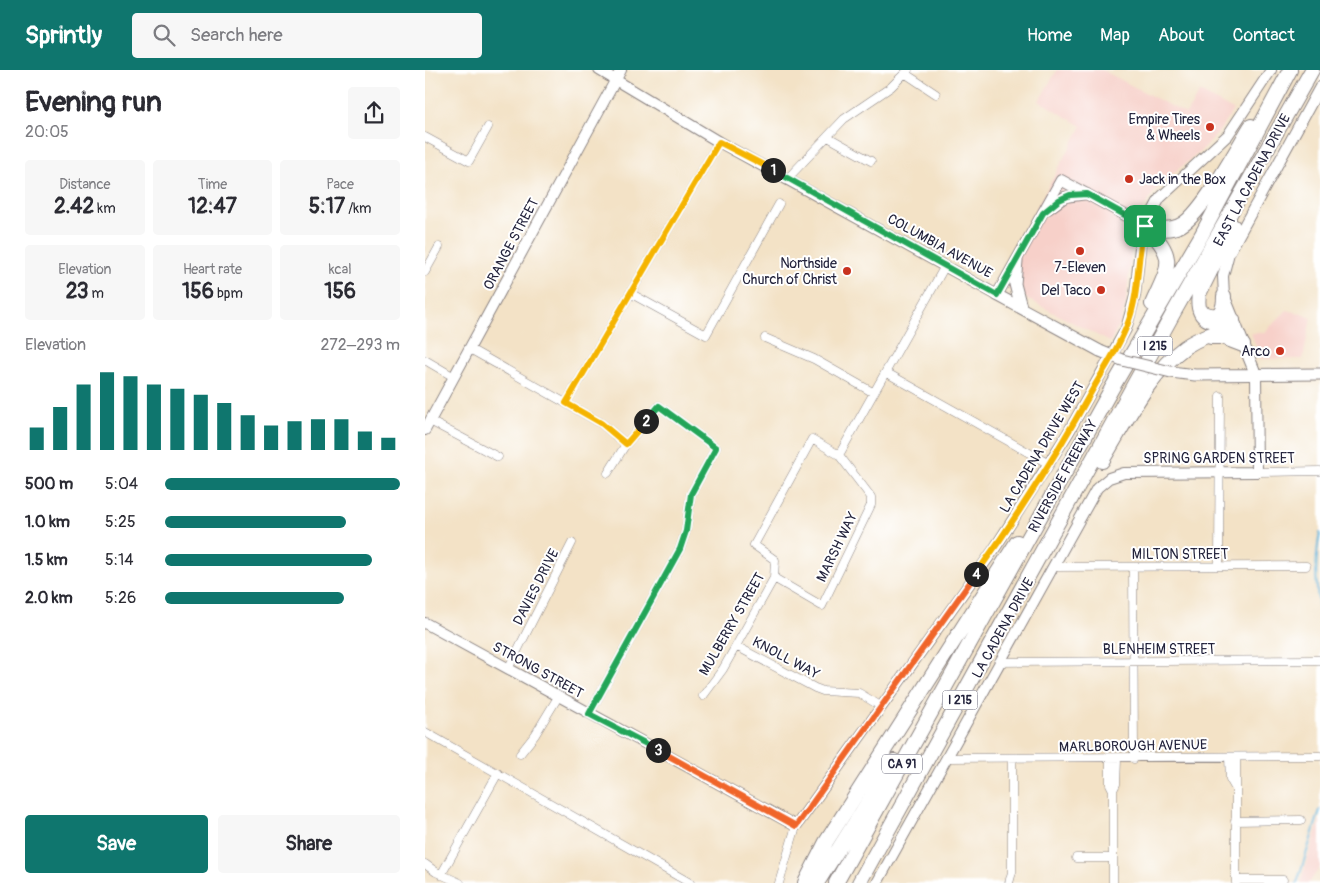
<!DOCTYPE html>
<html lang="en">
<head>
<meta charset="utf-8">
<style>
  body { margin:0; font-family:Pangolin,sans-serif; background:#f7f7f7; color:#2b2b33; height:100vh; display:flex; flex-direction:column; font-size:19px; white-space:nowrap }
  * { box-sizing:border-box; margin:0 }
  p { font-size:16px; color:#7c7c81 }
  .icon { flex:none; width:28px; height:28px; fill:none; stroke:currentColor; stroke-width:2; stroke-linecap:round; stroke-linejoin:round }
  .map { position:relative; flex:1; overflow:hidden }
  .panel { display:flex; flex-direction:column; background:#fff; width:425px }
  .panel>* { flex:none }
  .pin { position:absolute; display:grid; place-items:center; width:42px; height:42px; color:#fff; margin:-21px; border-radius:10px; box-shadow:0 2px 8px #0006 }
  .km { position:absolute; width:25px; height:25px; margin:-12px; border-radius:50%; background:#222; color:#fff; font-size:14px; line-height:25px; text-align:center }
  .round { display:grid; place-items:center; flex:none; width:52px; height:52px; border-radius:5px; background:#f7f7f7 }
  .head { display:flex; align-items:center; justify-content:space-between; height:85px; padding:0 25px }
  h1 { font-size:28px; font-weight:700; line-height:38px }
  .figures { display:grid; grid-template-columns:repeat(3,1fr); gap:8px; height:85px; padding:5px 25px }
  .figures div { display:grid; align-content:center; border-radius:5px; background:#f7f7f7; text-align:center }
  .figures b { font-size:21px; font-weight:700 }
  .figures small { font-size:14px; font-weight:400 }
  .figures p { font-size:14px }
  .chart { height:140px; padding:10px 25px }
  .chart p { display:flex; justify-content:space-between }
  .chart svg { width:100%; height:90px; margin-top:5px; stroke:#0f766e; stroke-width:6 }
  .primary-button { display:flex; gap:10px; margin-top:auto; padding:10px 25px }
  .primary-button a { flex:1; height:58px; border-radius:5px; background:#0f766e; color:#fff; font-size:20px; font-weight:700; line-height:58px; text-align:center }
  .primary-button a+a { background:#f7f7f7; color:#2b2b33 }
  ul { padding:0 25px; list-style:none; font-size:16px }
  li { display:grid; grid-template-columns:80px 60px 1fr; align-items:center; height:38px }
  li i { height:12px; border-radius:6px; background:#0f766e }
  header { display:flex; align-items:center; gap:30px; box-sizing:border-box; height:70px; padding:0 25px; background:#0f766e; color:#fff }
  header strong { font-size:24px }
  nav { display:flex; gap:28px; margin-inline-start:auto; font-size:18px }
  .search { width:350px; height:45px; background:#f7f7f7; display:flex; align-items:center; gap:12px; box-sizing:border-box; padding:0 18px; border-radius:5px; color:#7c7c81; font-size:19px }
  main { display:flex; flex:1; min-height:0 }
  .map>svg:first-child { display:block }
</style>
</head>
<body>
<header>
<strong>Sprintly</strong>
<div class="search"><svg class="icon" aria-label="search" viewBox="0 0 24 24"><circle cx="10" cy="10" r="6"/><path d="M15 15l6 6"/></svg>Search here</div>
<nav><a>Home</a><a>Map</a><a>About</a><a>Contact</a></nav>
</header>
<main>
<section class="panel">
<div class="head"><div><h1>Evening run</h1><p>20:05</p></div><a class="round"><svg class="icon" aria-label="share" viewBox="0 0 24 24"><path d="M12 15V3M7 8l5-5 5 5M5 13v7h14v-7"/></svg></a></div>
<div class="figures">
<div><p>Distance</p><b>2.42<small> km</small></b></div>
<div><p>Time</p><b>12:47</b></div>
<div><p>Pace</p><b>5:17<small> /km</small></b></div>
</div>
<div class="figures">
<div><p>Elevation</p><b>23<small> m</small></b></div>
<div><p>Heart rate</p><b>156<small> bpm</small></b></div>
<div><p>kcal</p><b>156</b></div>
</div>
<div class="chart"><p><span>Elevation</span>272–293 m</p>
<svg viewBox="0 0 160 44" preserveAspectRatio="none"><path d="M5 44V33M15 44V23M25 44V12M35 44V6M45 44V8M55 44V12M65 44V14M75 44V17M85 44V21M95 44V27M105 44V32M115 44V30M125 44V29M135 44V29M145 44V35M155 44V38"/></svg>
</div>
<ul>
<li><b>500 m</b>5:04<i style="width:100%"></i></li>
<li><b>1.0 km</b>5:25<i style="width:77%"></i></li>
<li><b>1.5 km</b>5:14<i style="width:88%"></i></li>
<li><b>2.0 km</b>5:26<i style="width:76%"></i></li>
</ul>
<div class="primary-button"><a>Save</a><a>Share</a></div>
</section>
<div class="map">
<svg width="895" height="813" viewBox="0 0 895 813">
  <rect width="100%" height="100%" fill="#fff"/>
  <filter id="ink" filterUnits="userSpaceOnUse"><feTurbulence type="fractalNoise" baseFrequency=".02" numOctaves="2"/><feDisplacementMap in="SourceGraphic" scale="10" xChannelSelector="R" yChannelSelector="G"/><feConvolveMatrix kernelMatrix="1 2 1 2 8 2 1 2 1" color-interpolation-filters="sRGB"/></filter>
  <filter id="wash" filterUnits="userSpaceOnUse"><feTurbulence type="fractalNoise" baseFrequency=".0096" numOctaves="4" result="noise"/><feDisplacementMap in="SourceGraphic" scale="20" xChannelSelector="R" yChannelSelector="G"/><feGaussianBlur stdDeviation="1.12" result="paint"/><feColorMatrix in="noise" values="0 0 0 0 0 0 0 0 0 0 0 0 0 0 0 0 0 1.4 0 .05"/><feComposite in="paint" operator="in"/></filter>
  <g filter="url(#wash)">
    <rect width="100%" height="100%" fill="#f3e2c6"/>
    <path fill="#f7d0c9" d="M632,0h45l84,44 14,-22 33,18 -15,23 -19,20 -32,25 -13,14 -25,39 3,11 -6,61 -5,19 -11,20 -115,-60 87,-156 -43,-25z
      M862,240l24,7 -8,42h-42l-10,-26h13z
      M895,749v48l-11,16h-9z"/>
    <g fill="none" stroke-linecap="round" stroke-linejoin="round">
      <path stroke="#61b4dc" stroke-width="2" d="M895,463c-6,29 -4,54 0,83
        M872,813l23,-73"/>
    </g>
  </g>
  <g filter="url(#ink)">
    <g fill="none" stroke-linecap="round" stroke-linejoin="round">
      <defs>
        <path id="street" d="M481,4l30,20
          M0,67l44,24 19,-34
          M403,67l43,24
          M363,108l56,-59 47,-32 17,-17
          M0,202l14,-25
          M205,223l76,42 73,-131
          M340,268l49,21 60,34
          M45,279l131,74 25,21
          M0,290l29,17
          M462,303l162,91
          M141,333l153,-261
          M5,351l68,36
          M414,385l106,-189
          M832,402l63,-1
          M794,496l1,-170
          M628,497l253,-1
          M708,497l1,192
          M311,576l79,42 8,3 36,2 23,14
          M574,592l321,-2
          M83,599l64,-126
          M278,626l20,-27 51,-91 1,-18 -21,-15 58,-106 27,16 32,42v8l-49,101 -48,-28
          M164,644l91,-165 6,-18 5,-37 25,-46 -57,-42 -33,38 -18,29
          M0,662l265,151
          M95,684l15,-19 23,-38
          M804,687l1,22 4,7
          M811,687v126
          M521,688l374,-2
          M685,689v25l3,6v93
          M688,720l3,-6 1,-25
          M810,751l66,-1
          M651,788h37
          M0,794l11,8 24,11
          M16,805l57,-102
          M811,810h47
          M354,813l17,-57
          M584,813l3,-11v-113"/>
        <path id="secondary" d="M174,0l120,72 278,153 64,-115 84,46
          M623,139l17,-12 22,-3
          M799,226l-1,-20 6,-23 91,-166
          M0,360l196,-360
          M0,553l371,203 197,-275 75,-118 58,-104 9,-33 6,-58 4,-12 15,-28 68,-63 43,-65
          M452,813l220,-395 12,-10 15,-5 133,-1 -1,-97"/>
        <path id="primary" d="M592,191l-2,23 6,23
          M572,225l103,56
          M799,226l32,79
          M746,302l24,3 125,-1"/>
        <path id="highway" d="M720,156c11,2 23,5 34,0 22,-9 58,-78 72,-100
          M720,156c33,32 24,40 7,78
          M808,156l-34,68c-4,26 12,31 34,26
          M779,243c16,7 20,-3 20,-17
          M786,267h11l21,8
          M677,391c24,-39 46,-87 83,-114 16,-11 33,-15 50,-20
          M380,813l21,-41 191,-300
          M392,813l77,-122
          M411,813l276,-495 89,-152 89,-166
          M434,813l315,-571 138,-242"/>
      </defs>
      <use href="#street" stroke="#8a8280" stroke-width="9"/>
      <use href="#secondary" stroke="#8a8280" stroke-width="12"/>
      <use href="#primary" stroke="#8a8280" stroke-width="13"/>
      <use href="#highway" stroke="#8a8280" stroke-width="16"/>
      <use href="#street" stroke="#fff" stroke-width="8"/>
      <use href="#secondary" stroke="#fff" stroke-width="10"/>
      <use href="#primary" stroke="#fff" stroke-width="11"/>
      <use href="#highway" stroke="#fff" stroke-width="14"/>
      <defs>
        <path id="primary-bridge" d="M675,281l22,9 49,12"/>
      </defs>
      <use href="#primary-bridge" stroke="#8a8280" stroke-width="13" stroke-linecap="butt"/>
      <use href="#primary-bridge" stroke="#fff" stroke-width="11"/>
    </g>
  </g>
  <g fill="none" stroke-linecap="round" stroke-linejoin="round" filter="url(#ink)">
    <defs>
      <path id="split-1" d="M348,100l224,125 46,-82 16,-13 11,-5 17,-1 58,32"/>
      <path id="split-2" d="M221,351l-20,23 -25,-21 -35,-20 153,-261 54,28"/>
      <path id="split-3" d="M221,351l13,-15 57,42 -25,46 -5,37 -6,18 -91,165 69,36"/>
      <path id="split-4" d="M233,680l138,76 180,-252"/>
      <path id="split-5" d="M551,504c43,-60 82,-122 118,-187 12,-21 27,-43 35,-67 11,-30 7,-63 16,-94"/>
    </defs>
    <use href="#split-1" stroke="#fff" stroke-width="10"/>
    <use href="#split-2" stroke="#fff" stroke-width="10"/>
    <use href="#split-3" stroke="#fff" stroke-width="10"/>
    <use href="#split-4" stroke="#fff" stroke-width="10"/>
    <use href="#split-5" stroke="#fff" stroke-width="10"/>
    <use href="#split-1" stroke="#22a559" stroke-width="6"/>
    <use href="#split-2" stroke="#f5b400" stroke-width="6"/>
    <use href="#split-3" stroke="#22a559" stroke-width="6"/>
    <use href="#split-4" stroke="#f0652b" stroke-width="6"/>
    <use href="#split-5" stroke="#f5b400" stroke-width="6"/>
  </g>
  <g fill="#c8321e" stroke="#fff" stroke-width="2">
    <circle cx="785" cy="57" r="5"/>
    <circle cx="704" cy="109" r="5"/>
    <circle cx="655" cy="181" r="5"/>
    <circle cx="422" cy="201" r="5"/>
    <circle cx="676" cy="220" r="5"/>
    <circle cx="855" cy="281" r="5"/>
  </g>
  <g text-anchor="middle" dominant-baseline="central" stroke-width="4" stroke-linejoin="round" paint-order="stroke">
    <g fill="#fff" stroke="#646476" stroke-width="1">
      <rect x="712.5" y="266.5" width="35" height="19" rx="4"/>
      <rect x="517.5" y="620.5" width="35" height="19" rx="4"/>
      <rect x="457" y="684.5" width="40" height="19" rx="4"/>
    </g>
    <g font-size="12" font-weight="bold" fill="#22223b">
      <text x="730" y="276">I 215</text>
      <text x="535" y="630">I 215</text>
      <text x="477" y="694">CA 91</text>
    </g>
    <g font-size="14" fill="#22223b" stroke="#fff" text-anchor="end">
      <text x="775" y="49">Empire Tires<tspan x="775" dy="16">&amp; Wheels</tspan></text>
      <text x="714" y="109" text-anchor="start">Jack in the Box</text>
      <text x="412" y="193">Northside<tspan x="412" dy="16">Church of Christ</tspan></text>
      <text x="655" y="197" text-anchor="middle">7-Eleven</text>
      <text x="666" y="220">Del Taco</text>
      <text x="845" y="281">Arco</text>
    </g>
    <g font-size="14" fill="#22223b" stroke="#fff">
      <text transform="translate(827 110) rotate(-62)">EAST LA CADENA DRIVE</text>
      <text transform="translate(86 174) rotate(-62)">ORANGE STREET</text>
      <text transform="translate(515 176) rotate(29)">COLUMBIA AVENUE</text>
      <text transform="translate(617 377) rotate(-59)">LA CADENA DRIVE WEST</text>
      <text x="794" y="388">SPRING GARDEN STREET</text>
      <text transform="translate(638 406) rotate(-61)">RIVERSIDE FREEWAY</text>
      <text transform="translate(412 477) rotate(-64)">MARSH WAY</text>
      <text x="755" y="484">MILTON STREET</text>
      <text transform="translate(111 517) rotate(-63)">DAVIES DRIVE</text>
      <text transform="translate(307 554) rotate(-60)">MULBERRY STREET</text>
      <text transform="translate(578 558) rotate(-61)">LA CADENA DRIVE</text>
      <text x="734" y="579">BLENHEIM STREET</text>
      <text transform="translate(361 588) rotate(28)">KNOLL WAY</text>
      <text transform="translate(113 600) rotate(29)">STRONG STREET</text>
      <text transform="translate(708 676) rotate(-1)">MARLBOROUGH AVENUE</text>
    </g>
  </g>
</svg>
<div class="pin" style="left:720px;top:156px;background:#1e9e55"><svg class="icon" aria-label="arrive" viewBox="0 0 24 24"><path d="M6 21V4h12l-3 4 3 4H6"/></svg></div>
<b class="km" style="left:348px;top:100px">1</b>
<b class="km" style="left:221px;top:351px">2</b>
<b class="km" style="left:233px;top:680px">3</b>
<b class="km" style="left:551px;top:504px">4</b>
</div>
</main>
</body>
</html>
